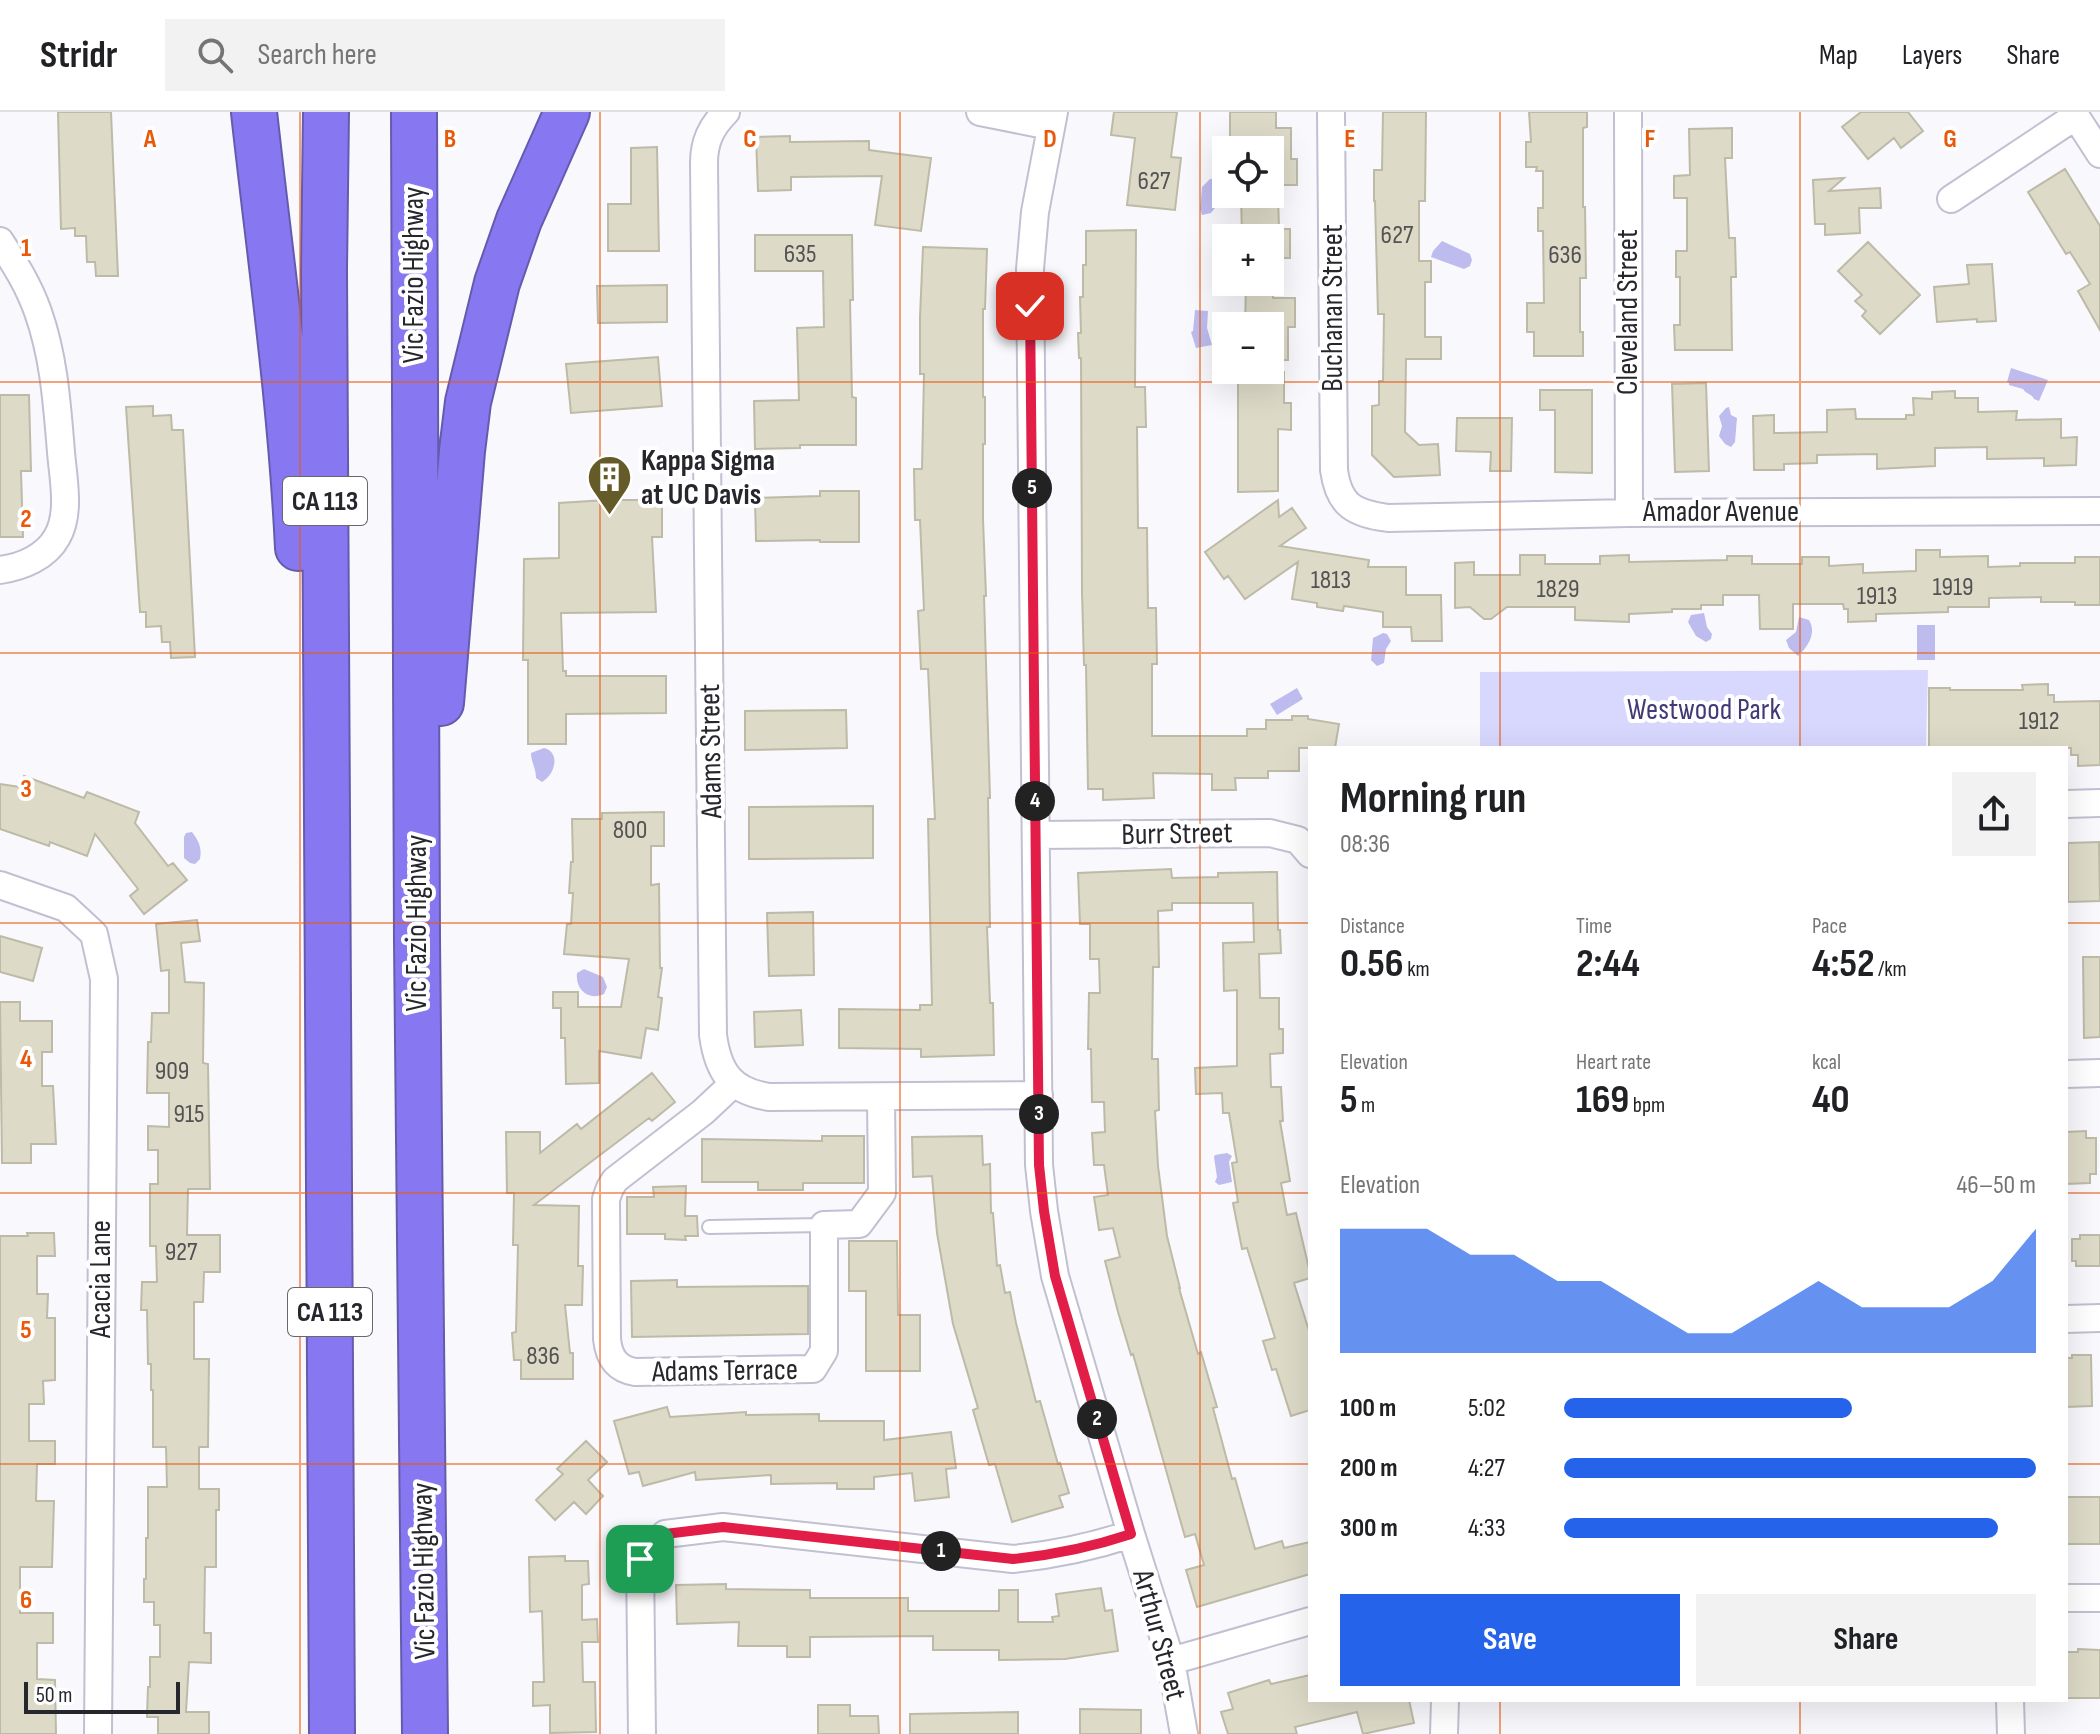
<!DOCTYPE html>
<html lang="en">
<head>
<meta charset="utf-8">
<style>
  body { margin:0; font-family:"Sofia Sans Condensed",sans-serif; background:#f2f2f2; color:#202124; height:100vh; display:flex; flex-direction:column; font-size:30px; white-space:nowrap }
  * { box-sizing:border-box; margin:0 }
  p { font-size:26px; color:#757577 }
  .icon { flex:none; width:44px; height:44px; fill:none; stroke:currentColor; stroke-width:2; stroke-linecap:round; stroke-linejoin:round }
  .map { position:relative; flex:1; overflow:hidden }
  .sheet { position:absolute; left:1308px; top:634px; width:760px; height:956px; display:flex; flex-direction:column; background:#fff; border-radius:0px; box-shadow:0 8px 32px #0002 }
  .sheet>* { flex:none }
  .tools { position:absolute; left:1212px; top:24px; display:grid; gap:16px }
  .tools a { display:grid; place-items:center; width:72px; height:72px; border-radius:0px; background:#fff; box-shadow:0 8px 32px #0002; font-size:40px }
  .scale { position:absolute; left:24px; bottom:20px; width:156px; box-sizing:border-box; padding-left:8px; border:4px solid #26262d; border-top:0; font-size:22px; line-height:28px; white-space:nowrap; color:#26262d; -webkit-text-stroke:6px #fff; paint-order:stroke }
  .pin { position:absolute; display:grid; place-items:center; width:68px; height:68px; color:#fff; margin:-34px; border-radius:16px; box-shadow:0 4px 12px #0006 }
  .km { position:absolute; width:40px; height:40px; margin:-20px; border-radius:50%; background:#222; color:#fff; font-size:22px; line-height:40px; text-align:center }
  .round { display:grid; place-items:center; flex:none; width:84px; height:84px; border-radius:0px; background:#f2f2f2 }
  .head { display:flex; align-items:center; justify-content:space-between; height:136px; padding:0 32px }
  h1 { font-size:44px; font-weight:700; line-height:60px }
  .figures { display:grid; grid-template-columns:repeat(3,1fr); gap:12px; height:136px; padding:8px 32px }
  .figures div { display:grid; align-content:center }
  .figures b { font-size:40px; font-weight:700 }
  .figures small { font-size:22px; font-weight:400 }
  .figures p { font-size:22px }
  .chart { height:224px; padding:16px 32px }
  .chart p { display:flex; justify-content:space-between }
  .chart svg { width:100%; height:144px; margin-top:8px; fill:#2563eb; opacity:.7 }
  .action { display:flex; gap:16px; margin-top:auto; padding:16px 32px }
  .action a { flex:1; height:92px; border-radius:0px; background:#2563eb; color:#fff; font-size:32px; font-weight:700; line-height:92px; text-align:center }
  .action a+a { background:#f2f2f2; color:#202124 }
  ul { padding:0 32px; list-style:none; font-size:26px }
  li { display:grid; grid-template-columns:128px 96px 1fr; align-items:center; height:60px }
  li i { height:20px; border-radius:10px; background:#2563eb }
  header { display:flex; align-items:center; gap:48px; box-sizing:border-box; height:112px; padding:0 40px; background:#fff; border-bottom:2px solid #e0e0e0 }
  header strong { font-size:38px }
  nav { display:flex; gap:44px; margin-inline-start:auto; font-size:28px }
  .search { width:560px; height:72px; background:#f2f2f2; display:flex; align-items:center; gap:20px; box-sizing:border-box; padding:0 28px; border-radius:0px; color:#757577; font-size:30px }
  .map>svg:first-child { display:block }
</style>
</head>
<body>
<header>
<strong>Stridr</strong>
<div class="search"><svg class="icon" aria-label="search" viewBox="0 0 24 24"><circle cx="10" cy="10" r="6"/><path d="M15 15l6 6"/></svg>Search here</div>
<nav><a>Map</a><a>Layers</a><a>Share</a></nav>
</header>
<div class="map">
<svg width="2100" height="1622" viewBox="0 0 2100 1622">
  <rect width="100%" height="100%" fill="#f9f9fd"/>
  <path fill="#d8d7fe" d="M1928,558l-2,78h-446v-76z"/>
  <path fill="#bebcee" d="M1218,66l4,8 -7,10v12l-4,5 -9,2 -2,-6 2,-22 8,-8z
    M1442,129l28,13 2,6 -2,6 -6,3 -33,-12 2,-6z
    M1195,198l13,1 -1,17 5,17 -16,3 -5,-16 2,-1z
    M2011,256l37,12 -9,21 -5,-2c-2,-5 -8,-5 -11,-10l-14,-4v-2l-2,-1z
    M1729,295l2,8 6,3 -2,24 -4,5 -6,-3 -6,-8 3,-10 -3,-10 7,-8z
    M1704,501l3,14 5,7 -1,5 -5,3 -10,-6 -8,-14 3,-7z
    M1799,505l10,3c8,13 -1,27 -11,36l-9,-8 -3,-8 10,-8z
    M1917,513h18v35h-18z
    M1383,521l4,1 4,7 -5,8 -2,14 -7,3 -6,-6 2,-22z
    M1297,576l6,11 -26,16 -7,-11z
    M544,636c17,4 11,27 -2,34l-6,-4c0,-10 -5,-16 -5,-25z
    M192,720c7,9 10,16 8,27l-5,5 -5,-1 -6,-5v-21l2,-4z
    M584,857l19,8 4,10 -3,7c-15,7 -29,-4 -27,-21z
    M1227,1041l5,3 -3,6 3,20 -13,3 -4,-3 2,-5 -3,-20 1,-2z"/>
  <path fill="#dddac8" stroke="#bdbaa8" stroke-width="2" d="M58,0h53l7,164h-22l-1,-14h-8l-1,-26h-11v-8l-14,1z
    M1114,0h63l-6,45 10,1 -6,52 -48,-5 8,-67 -24,-3z
    M1230,0h46v16h15v31h6v26h-27v-35h-40z
    M1383,0h43l-1,89h-6v60h12v21h-6v55h16v22h-35l-1,73 14,13 19,-1 2,31 -46,2 -22,-22v-49l7,-1v-24h4l1,-67h-6l-3,-113h-1v-31h8z
    M1529,0h58v15l-4,1v79h2l1,71h-6v54h3v24h-49v-24h-7v-29h17l-1,-72h-5v-23h5v-37h-7l1,-4h-11v-25h5z
    M1861,0h47l15,19 -22,17 -7,-10 -26,21 -26,-32z
    M1732,16v30h-7l4,80h6l1,39h-5l1,73h-57l-1,-25h6v-48h-4v-26h11v-53h-13v-22l16,-1 -1,-46z
    M790,24v6l79,-1v9l62,8 -10,73 -46,-6 7,-49 -91,1v13l-33,1 -2,-54z
    M657,35l2,104h-51v-47h23v-56z
    M2065,57l35,57v104l-22,-39 12,-7 -20,-32 -4,2 -38,-62z
    M1844,66l-15,13 51,-3 1,20h-22l1,25 -35,2v-11h-10l-2,-44z
    M1241,82h37l1,35h11v29h-20v-20h-28z
    M1136,118l-1,157h10l1,40h-9l1,101h9l1,80h8l1,56h-5v72h95v-7h19v-9h26v-4h16v3l31,5 -4,24h-36v23h-31v7h-33l1,12h-24v-16l-59,-1 1,25 -51,2v-11h-15l-2,-124h-2l-2,-73 -1,-234h-2l-1,-25h3l-1,-36h3v-32h3v-34z
    M755,123h97l1,65h-3l2,97 4,1v47h-56v3l-45,1 -1,-48 45,-1 -2,-72 27,-1 -1,-56h-68z
    M1868,130l52,53 -40,39 -18,-18 4,-5 -11,-10 7,-6 -24,-24z
    M923,135l64,2 -2,60h-2v88h2v47h-2v75l3,77h-2l6,202h-2l2,129h-3l3,76h3l1,52 -73,2v-8l-82,-1v-39l81,1v-5h12l-4,-186h7l-7,-150h-7l-3,-58 6,-1 -4,-90h-5l-1,-51h8l2,-95h-4v-57z
    M1992,152l4,57 -19,1v-3l-40,3 -3,-35 35,-3 -2,-19z
    M1246,170h27v16h22v29h-7v33h-18v-34h-25z
    M667,173v37l-69,1 -1,-37z
    M658,245l4,49 -91,7 -5,-49z
    M1238,259l46,1v31h7v27l-13,-1v62l-40,1z
    M1706,271l3,88 -34,1 -3,-88z
    M1540,278h52v83l-37,-1v-62h-15z
    M1955,279v7h23v14l39,-1 -1,9 45,-1v19l16,-1 -1,28 -32,1v-8l-57,1v-12l-52,1v18l-58,3v-15l-60,1v8l-33,1v6h-30l-1,-54 21,-1v18l53,-1v-22l28,-1 1,10h50v-4h8l-1,-17 19,1v-7z
    M0,283h29l2,76h-10l2,66h-23z
    M153,294v10l18,-1 1,15h11l12,227 -24,1 -1,-16h-8l-1,-16 -15,1v-15h-6l-14,-205z
    M1457,306h55l-1,53h-21l1,-19 -35,-1z
    M820,379h39v51h-39v-2l-64,1 -1,-43 65,-2z
    M606,388h56v37h-10l4,75 -95,1 2,58h3v5h100v37l-100,1v30h-38v-84h-5l1,-101 35,-1v-55z
    M1278,388l1,17 13,-9 14,20 -26,18 89,14 -1,7h38v28h35l1,46h-30l-1,-14h-28v-15l-39,-6 -1,5 -26,-4v-4l-25,-4 6,-37 -53,37 -17,-23 -4,3 -19,-27z
    M1916,438h24v7l48,-1v11l32,-1v-3h55v-6h25v48h-25v-3h-34v-5l-52,1v9h-41v5l-72,2v7l-28,1v-13h-4l-1,-5h-50v25h-33l-1,-34h-36v10h-22v4h-29v3l-43,2v8l-54,-2v-13h-68l-16,12h-7l-14,-12 -15,1v-45l19,-1v13h46v-20h25v9h55v-8l29,-1v7l98,-2v-4h25v8h50v-7h27v9l34,-2v9l53,-2z
    M2048,572v11h6v7l46,-1v64l-22,1v-11h-7v-7h-142v-60h21v2h73l-1,-5z
    M846,598l1,38 -102,2v-39z
    M24,664l60,22 3,-6 52,20 -4,11 33,43 5,-3 14,17 -43,34 -14,-18 8,-7 -43,-55 -8,22 -37,-14 -1,4 -49,-17v-45l20,3z
    M873,694v52l-124,1v-52z
    M664,700v34h-13v39l8,-1 1,84h2l-4,29 4,1 -4,32 -12,-2 -5,30 -42,-7v32l-33,1 -1,-46h-4v-30h-8v-16h25v15h43l8,-48 -65,-5 3,-30h4l2,-31h-4l2,-31h2l-1,-43h30v-6z
    M2099,730l1,59 -32,1v-59z
    M1171,757l1,9 46,-1v-4l59,-1 1,58h2l1,23 -22,1 1,44h19v31h4v24l-13,1 1,33h10l2,34h-3l10,60 -9,2 6,32 9,-2 14,60v5l-16,5 16,51v76l-19,6 -15,-47 -4,1 -9,-29 12,-3 -28,-90 -5,1 -9,-46 5,-1 -6,-39 5,-1 -8,-49h-6l-1,-20 -26,1 -1,-26 42,-2v-76l-13,1 -1,-48 31,-1 -1,-39h-81v7l-14,1 1,56h-6l-1,92h6l1,51 -4,1 3,55 9,70 13,52h-1l19,66 3,-2 16,55 -4,1 19,71 3,-1 20,71 27,-8 2,7 26,-6v32l-113,33 -11,-37 18,-5 -9,-31 -10,3 -52,-183 -2,1 -13,-43 -13,-51 15,-4 -7,-29 -14,2 -5,-33 14,-2 -4,-30h-10l-2,-32 13,-1 -1,-30h-12l-1,-53h-3l1,-56h11l-1,-34h-9v-35h-10l-2,-51z
    M813,800l1,63 -45,1 -2,-63z
    M197,808l3,21 -19,2 4,39 19,1 -1,80 5,1 2,125h-22l-1,46h33v37h-16l-1,30h-9v57h15l-1,88h-9v42h20v21h-3v57h-11l-1,66h7v30l-22,-1 -3,50h23v22h-51v-17h-11l1,-30h2v-30h10v-32h-6v-23h-10v-23h2v-41h2v-51h19l-1,-40h-13v-57h-2v-26h-3l-1,-54h-6l1,-28h15l-1,-36h-6v-62h8v-34h-10v-24l21,1v-34h-22l1,-51h3l1,-29h17v-43l-8,1 -5,-47z
    M0,824l42,12 -9,33 -33,-9z
    M2083,845h17v80l-16,1z
    M0,890h20v19h32v31h-10v34h11l3,58h-25v19h-29z
    M801,898l2,35 -48,2 -1,-35z
    M652,961l23,29 -23,19 -3,-3 -115,87 45,1 -1,60h5l-1,39h-17l5,48h3v26h-52v-19h-7l-2,-27 4,-1 2,-87h-5l1,-52h-7l-1,-61h34v21l37,-29 4,5z
    M2086,1019v7h10v36h-6v9l-24,1v-52z
    M822,1024h42v47h-61v7h-45v-8h-56v-43l120,2z
    M982,1024l1,29 7,-1 1,49h2l4,53 3,-1 5,28 5,-1 6,31 20,79 4,-1 18,63 2,-1 9,30 -10,3 4,11 -51,15 -17,-58 -6,1 -16,-55 5,-2 -25,-84 -16,-91 -5,-57 -19,1 -1,-40z
    M686,1074l-1,30h12l1,20h-13l1,4 -21,-1v-5h-38v-37h27l-1,-10z
    M27,1121h27l1,23h-18v38h11l-1,24h8v62l-12,1 1,23h-15v37h26v23h-18l-1,37h18l-2,66h-32v46h33v30h-16v36l18,1 1,54h-56v-498h28z
    M2080,1123h20v31h-24v-5h-4v-22h8z
    M849,1129h48l1,74h22v56h-54v-80h-17z
    M677,1168v7l131,-1v48l-176,3 -1,-56z
    M2072,1243h19l1,51 -26,1v-49h6z
    M667,1295l3,10 76,-5v3l73,-1v7h65v19l67,-8 5,36 -10,1 3,28 -34,4 -3,-28 -38,4v12h-37v-6l-66,1v-9l-75,5 -1,-8 -52,14 -4,-14 -10,2 -15,-53z
    M586,1329l21,21 -19,18 15,16 -17,18 -12,-12 -19,18 -19,-20 27,-26 -6,-5z
    M2066,1385h34v47h-34z
    M565,1444v5h23l1,23 -7,1v35l15,-1 1,23h-16l1,40h12l1,50 -46,1v-28l-17,1v-24h11l-2,-71 -12,1 -1,-55z
    M726,1472v5l84,1v8h98v13h91v-21h19v32h35l-1,-5 7,-1 -3,-22 45,-6 4,23 7,-1 6,41 -53,8 -66,1v-10h-66v-14l-123,1v20h-23v-11h-49l1,-24 -62,2 -1,-39z
    M2078,1537l22,1v48h-34v-46h12z
    M1310,1563v25h99l5,23 -51,11 -6,-22 -62,15 2,7h-69l-7,-22 12,-3 -5,-16 41,-13 2,4z
    M818,1593h32v11h28l1,18h-61z
    M1080,1597l61,1v24h-61z
    M1018,1600v22h-108v-20z"/>
  <g fill="none" stroke-linecap="round" stroke-linejoin="round">
    <defs>
      <path id="lane" d="M709,1115l115,-2"/>
      <path id="street" d="M726,0c-15,15 -22,30 -22,51l9,872c5,37 18,56 56,62l270,-2
        M980,0l70,14
        M1054,0l-19,100 -5,57 9,896 5,46 11,65 76,258 40,127 13,73
        M1331,0l3,358c5,36 20,43 54,48l241,-5 471,-2
        M1628,0l1,401
        M2073,0l27,42
        M1951,87l125,-83
        M0,129c15,23 29,45 38,71 16,45 19,92 23,140 2,26 10,61 -4,85 -11,20 -35,30 -57,33
        M2066,692l34,-1
        M1036,723l234,-2 28,7 12,14
        M0,773l66,23 28,26 10,45 -6,755
        M2066,962l34,-1
        M734,971l-31,29 -88,68 -5,8 -4,11 1,140c2,19 10,30 28,33l178,-3 11,-18v-126l35,-1 23,-31 -1,-96
        M2066,1207l34,-1
        M2066,1486h34
        M1171,1549l139,-40
        M2010,1588l1,34
        M642,1622l-2,-175 25,-25 58,-7 290,32c40,-4 79,-12 118,-25
        M1444,1622l1,-34"/>
      <path id="highway" d="M254,0c16,145 37,290 44,436
        M326,0l-2,158 8,1464
        M414,0l3,828 8,794
        M441,591l21,-252 6,-49 29,-119 22,-63 48,-108"/>
    </defs>
    <use href="#lane" stroke="#c0c0d2" stroke-width="16"/>
    <use href="#street" stroke="#c0c0d2" stroke-width="30"/>
    <use href="#highway" stroke="#655bad" stroke-width="48"/>
    <use href="#lane" stroke="#fff" stroke-width="12"/>
    <use href="#street" stroke="#fff" stroke-width="26"/>
    <use href="#highway" stroke="#8778f2" stroke-width="44"/>
  </g>
  <g fill="none" stroke-linecap="round" stroke-linejoin="round">
    <defs>
      <path id="route" d="M640,1447l25,-25 58,-7 290,32c40,-4 79,-12 118,-25l-76,-258 -11,-65 -5,-46 -9,-859"/>
    </defs>
    <use href="#route" stroke="#fff" stroke-width="16"/>
    <use href="#route" stroke="#e11d48" stroke-width="10"/>
  </g>
  <path fill="none" stroke="#e8590c" stroke-width="2" stroke-opacity="0.55" d="M300,0v1622M600,0v1622M900,0v1622M1200,0v1622M1500,0v636M1800,0v636M0,270h2100M0,541h2100M0,811h1310M2066,811h34M0,1081h1310M2066,1081h34M0,1352h1310M2066,1352h34M1500,1588v34M1800,1588v34"/>
  <defs>
    <symbol id="building-pin" viewBox="-11 -11 22 30"><path d="M0 17L-7.5 6A9.5 9.5 0 1 1 7.5 6Z" fill="#645b28" stroke="#fff"/><path d="M-4-6H4V6H1V3H-1V6H-4ZM-2.5-4.3h1.7v1.8h-1.7ZM.8-4.3h1.7v1.8H.8ZM-2.5-1h1.7V.8h-1.7ZM.8-1h1.7V.8H.8Z" fill="#fff"/></symbol>
  </defs>
  <g fill-rule="evenodd">
    <use href="#building-pin" x="584" y="340" width="51" height="69"/>
  </g>
  <g text-anchor="middle" dominant-baseline="central" stroke-width="8" stroke-linejoin="round" paint-order="stroke">
    <g font-size="26" fill="#545354">
      <text x="1154" y="69">627</text>
      <text x="1397" y="123">627</text>
      <text x="800" y="142">635</text>
      <text x="1565" y="143">636</text>
      <text x="1331" y="468">1813</text>
      <text x="1953" y="475">1919</text>
      <text x="1558" y="477">1829</text>
      <text x="1877" y="484">1913</text>
      <text x="2039" y="609">1912</text>
      <text x="630" y="718">800</text>
      <text x="172" y="959">909</text>
      <text x="189" y="1002">915</text>
      <text x="181" y="1140">927</text>
      <text x="543" y="1244">836</text>
    </g>
    <g fill="#fff" stroke="#67676c" stroke-width="2">
      <rect x="283" y="365" width="84" height="48" rx="6"/>
      <rect x="288" y="1176" width="84" height="48" rx="6"/>
    </g>
    <g font-size="28" font-weight="bold" fill="#26262d">
      <text x="325" y="389">CA 113</text>
      <text x="330" y="1200">CA 113</text>
    </g>
    <g font-size="30" fill="#26262d" stroke="#fff">
      <text transform="translate(414 163) rotate(-90)">Vic Fazio Highway</text>
      <text transform="translate(1333 196) rotate(-90)">Buchanan Street</text>
      <text transform="translate(1628 200) rotate(-90)">Cleveland Street</text>
      <text x="1721" y="400">Amador Avenue</text>
      <text transform="translate(711 639) rotate(-91)">Adams Street</text>
      <text transform="translate(1177 722) rotate(-1)">Burr Street</text>
      <text transform="translate(417 811) rotate(-90)">Vic Fazio Highway</text>
      <text transform="translate(101 1167) rotate(-90)">Acacia Lane</text>
      <text transform="translate(725 1259) rotate(-1)">Adams Terrace</text>
      <text transform="translate(424 1459) rotate(-91)">Vic Fazio Highway</text>
      <text transform="translate(1159 1523) rotate(75)">Arthur Street</text>
    </g>
    <g font-size="30" font-weight="bold" fill="#26262d" stroke="#fff" text-anchor="start">
      <text x="641" y="349">Kappa Sigma<tspan x="641" dy="34">at UC Davis</tspan></text>
    </g>
    <g font-size="30" fill="#413a76" stroke="#fff">
      <text x="1704" y="598">Westwood Park</text>
    </g>
  </g>
  <g font-size="26" text-anchor="middle" font-weight="bold" fill="#e8590c" stroke="#fff" stroke-width="8" stroke-linejoin="round" paint-order="stroke">
    <text x="150" y="35">A</text>
    <text x="450" y="35">B</text>
    <text x="750" y="35">C</text>
    <text x="1050" y="35">D</text>
    <text x="1350" y="35">E</text>
    <text x="1650" y="35">F</text>
    <text x="1950" y="35">G</text>
    <text x="26" y="144">1</text>
    <text x="26" y="415">2</text>
    <text x="26" y="685">3</text>
    <text x="26" y="955">4</text>
    <text x="26" y="1226">5</text>
    <text x="26" y="1496">6</text>
  </g>
</svg>
<div class="tools">
<a><svg class="icon" aria-label="locate" viewBox="0 0 24 24"><circle cx="12" cy="12" r="6"/><path d="M12 2v4M12 18v4M2 12h4M18 12h4"/></svg></a>
<a>+</a>
<a>−</a>
</div>
<div class="scale">50 m</div>
<div class="pin" style="left:640px;top:1447px;background:#1e9e55"><svg class="icon" aria-label="arrive" viewBox="0 0 24 24"><path d="M6 21V4h12l-3 4 3 4H6"/></svg></div>
<div class="pin" style="left:1030px;top:194px;background:#d93025"><svg class="icon" aria-label="check" viewBox="0 0 24 24"><path d="M5 12l5 5 9-10"/></svg></div>
<b class="km" style="left:941px;top:1439px">1</b>
<b class="km" style="left:1097px;top:1307px">2</b>
<b class="km" style="left:1039px;top:1002px">3</b>
<b class="km" style="left:1035px;top:689px">4</b>
<b class="km" style="left:1032px;top:376px">5</b>
<section class="sheet">
<div class="head"><div><h1>Morning run</h1><p>08:36</p></div><a class="round"><svg class="icon" aria-label="share" viewBox="0 0 24 24"><path d="M12 15V3M7 8l5-5 5 5M5 13v7h14v-7"/></svg></a></div>
<div class="figures">
<div><p>Distance</p><b>0.56<small> km</small></b></div>
<div><p>Time</p><b>2:44</b></div>
<div><p>Pace</p><b>4:52<small> /km</small></b></div>
</div>
<div class="figures">
<div><p>Elevation</p><b>5<small> m</small></b></div>
<div><p>Heart rate</p><b>169<small> bpm</small></b></div>
<div><p>kcal</p><b>40</b></div>
</div>
<div class="chart"><p><span>Elevation</span>46–50 m</p>
<svg viewBox="0 0 160 44" preserveAspectRatio="none"><path d="M0 44V6L10 6L20 6L30 14L40 14L50 22L60 22L70 30L80 38L90 38L100 30L110 22L120 30L130 30L140 30L150 22L160 6V44z"/></svg>
</div>
<ul>
<li><b>100 m</b>5:02<i style="width:61%"></i></li>
<li><b>200 m</b>4:27<i style="width:100%"></i></li>
<li><b>300 m</b>4:33<i style="width:92%"></i></li>
</ul>
<div class="action"><a>Save</a><a>Share</a></div>
</section>
</div>
</body>
</html>
